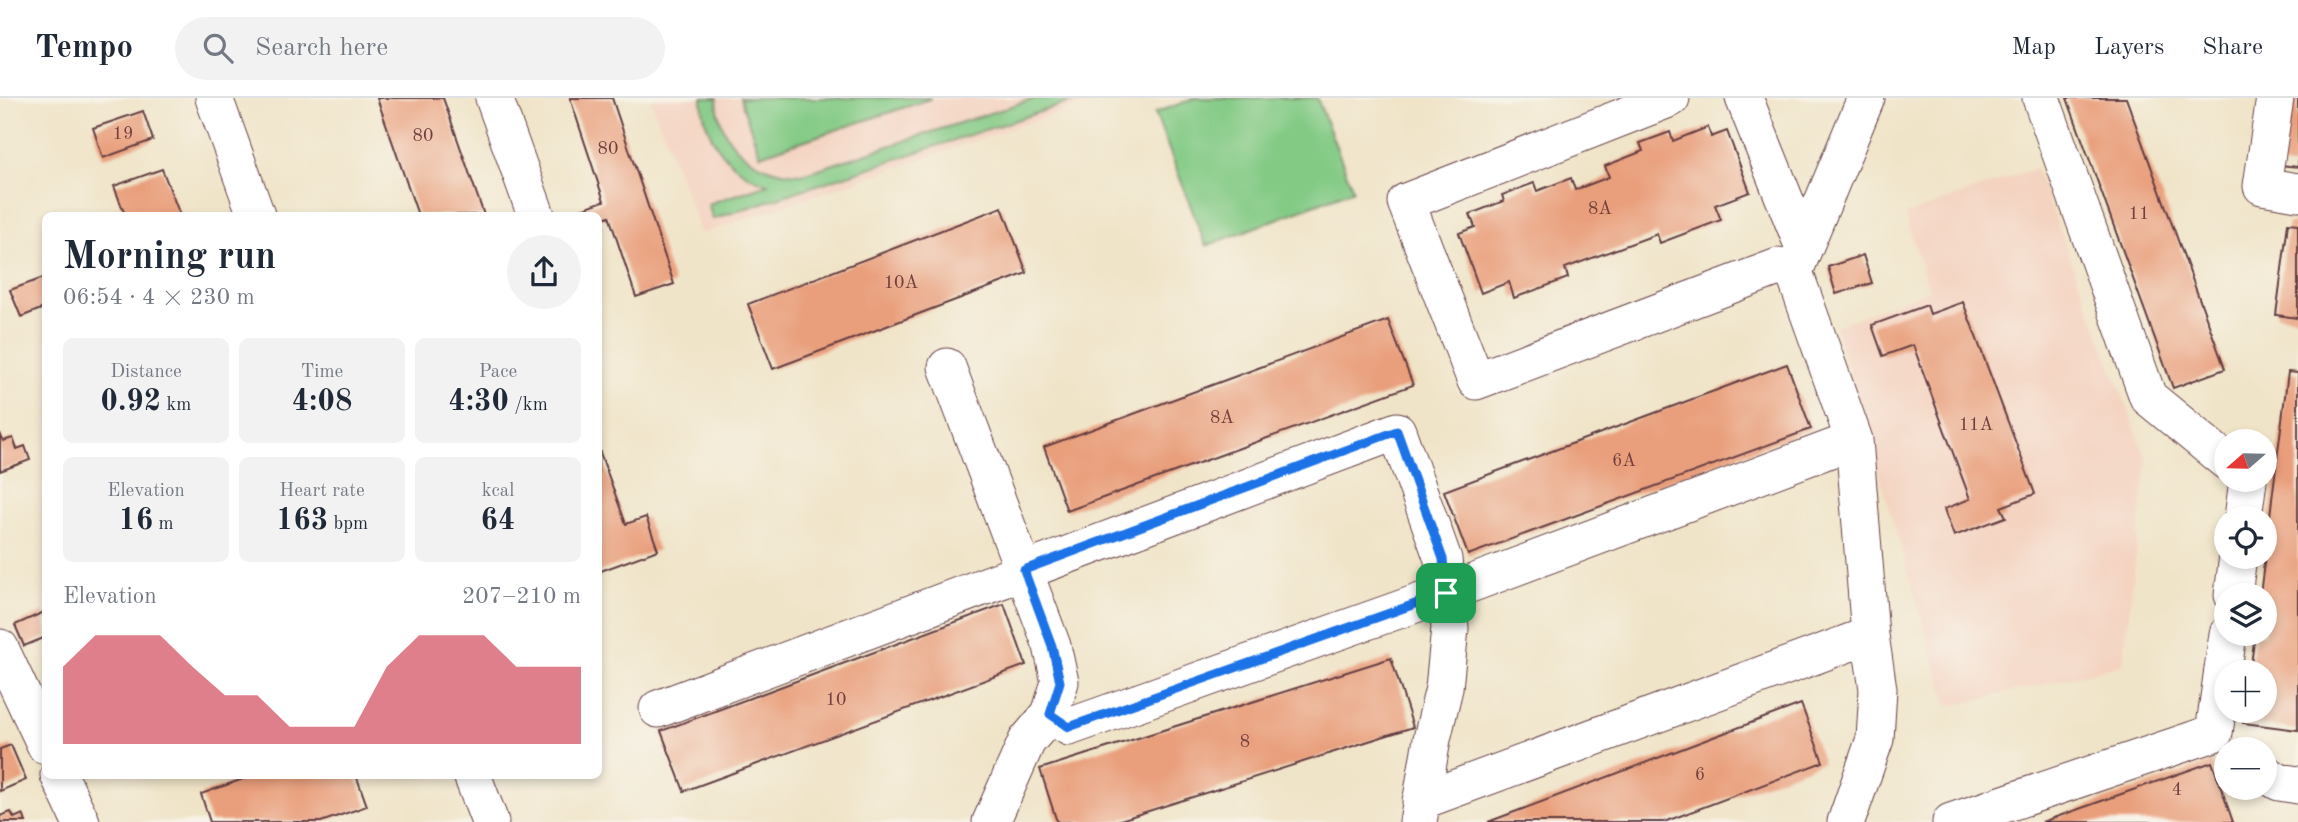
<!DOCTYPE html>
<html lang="en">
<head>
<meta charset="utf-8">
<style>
  body { margin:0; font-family:"Old Standard TT",serif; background:#f2f2f3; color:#1f2937; height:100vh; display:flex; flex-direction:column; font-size:26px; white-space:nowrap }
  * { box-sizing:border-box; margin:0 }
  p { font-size:23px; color:#747a83 }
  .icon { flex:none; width:38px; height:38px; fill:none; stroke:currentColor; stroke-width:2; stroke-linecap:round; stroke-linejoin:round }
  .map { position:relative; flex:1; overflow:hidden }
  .side { position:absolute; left:42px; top:114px; width:560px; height:567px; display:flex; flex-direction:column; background:#fff; border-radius:10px; box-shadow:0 4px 10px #0003 }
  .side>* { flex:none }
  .needle { width:46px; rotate:250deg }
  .controls { position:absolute; left:2214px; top:331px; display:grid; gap:14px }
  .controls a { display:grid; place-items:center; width:63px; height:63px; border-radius:50%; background:#fff; box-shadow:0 4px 10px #0003; font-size:35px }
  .pin { position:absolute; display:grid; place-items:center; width:60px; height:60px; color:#fff; margin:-30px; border-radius:14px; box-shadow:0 4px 10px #0006 }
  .round { display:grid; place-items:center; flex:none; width:74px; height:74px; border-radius:37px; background:#f2f2f3 }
  .summary { display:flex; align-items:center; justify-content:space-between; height:119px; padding:0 21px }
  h1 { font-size:38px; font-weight:700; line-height:52px }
  .figures { display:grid; grid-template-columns:repeat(3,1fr); gap:10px; height:119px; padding:7px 21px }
  .figures div { display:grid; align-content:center; border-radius:10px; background:#f2f2f3; text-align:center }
  .figures b { font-size:30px; font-weight:700 }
  .figures small { font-size:19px; font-weight:400 }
  .figures p { font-size:19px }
  .chart { height:196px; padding:14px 21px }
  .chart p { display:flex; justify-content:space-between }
  .chart svg { width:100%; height:126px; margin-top:7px; fill:#d1495b; opacity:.7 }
  header { display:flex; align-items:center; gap:42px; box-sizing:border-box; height:98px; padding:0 35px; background:#fff; border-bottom:2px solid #e0e1e3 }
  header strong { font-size:33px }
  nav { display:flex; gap:38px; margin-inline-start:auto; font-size:24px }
  .search { width:490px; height:63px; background:#f2f2f3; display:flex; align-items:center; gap:18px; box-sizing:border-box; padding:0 24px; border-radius:38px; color:#747a83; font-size:26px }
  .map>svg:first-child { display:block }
</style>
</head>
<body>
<header>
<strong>Tempo</strong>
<div class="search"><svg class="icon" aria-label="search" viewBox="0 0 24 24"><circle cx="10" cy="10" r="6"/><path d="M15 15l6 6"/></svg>Search here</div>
<nav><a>Map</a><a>Layers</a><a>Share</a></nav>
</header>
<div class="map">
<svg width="2298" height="724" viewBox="0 0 2298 724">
  <rect width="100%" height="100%" fill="#f7f3e8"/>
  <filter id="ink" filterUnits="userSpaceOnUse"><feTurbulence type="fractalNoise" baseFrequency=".0143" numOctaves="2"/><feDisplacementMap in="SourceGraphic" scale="14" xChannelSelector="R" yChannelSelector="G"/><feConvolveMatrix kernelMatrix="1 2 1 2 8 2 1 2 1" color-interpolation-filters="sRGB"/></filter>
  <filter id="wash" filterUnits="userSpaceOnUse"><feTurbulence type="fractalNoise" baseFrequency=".00686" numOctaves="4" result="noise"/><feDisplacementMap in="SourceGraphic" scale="28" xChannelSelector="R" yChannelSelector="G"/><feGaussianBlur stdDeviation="1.57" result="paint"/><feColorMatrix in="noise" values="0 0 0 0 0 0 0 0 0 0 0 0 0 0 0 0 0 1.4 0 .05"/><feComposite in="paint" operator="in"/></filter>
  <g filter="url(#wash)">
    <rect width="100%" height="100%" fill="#f0e4c8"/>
    <path fill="#f4d3c1" d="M650,0h452l-401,136z
      M2036,70l111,292 -24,205 -175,42 -113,-381 94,-36 -24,-75z"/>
    <path fill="#83ca85" stroke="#667458" stroke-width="2" d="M702,0h15c1,49 40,75 86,76l233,-76h47l-370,121 -5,-15 60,-20c-38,-12 -65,-46 -66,-86z
      M740,0h190v1l-170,56z
      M1195,0h122l36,92 -147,56 -51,-133z"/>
    <g id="blocks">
      <path fill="#e99f7b" d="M377,0h66l41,117h-66z
        M570,0h42l62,186 -38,13 -27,-81 -11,4v-5h-34l40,-14z
        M2067,0h59l99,271 -52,19z
        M2291,0h7v69l-18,-2z
        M143,13l10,29 -50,18 -10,-30z
        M1708,29l3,10 16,-6 23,61 -35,13 6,15 -61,23 -3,-9 -92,34 3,10 -54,20 -5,-16 -28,11 -22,-60 16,-6 -5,-13 34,-13 -2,-6 32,-12 3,8 34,-13 4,12 34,-13 -4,-11 38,-15 -3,-8 30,-11 3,9z
        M162,71l18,46h-55l-11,-29z
        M1002,109l25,66 -254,96 -25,-65z
        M2288,125l10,1v94l-22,-3z
        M1863,157l9,28 -36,11 -8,-27z
        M46,179v30l-25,10 -11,-27z
        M1963,204l72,192 -34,13 5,10 -52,19 -10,-27 26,-10 -57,-154 -30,11 -11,-31 55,-20 3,9z
        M1388,222l25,65 -346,126 -23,-64z
        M1787,266l24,65 -343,126 -24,-64z
        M2288,274l10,1v357l-55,-7 2,-13h19v-38h-14l5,-38h9v-39h-4z
        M0,335l3,8 10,-3 4,11 8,-3 5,14 -30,11z
        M598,349l28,77 20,-7 12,33 -60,22z
        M1004,506l22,61 -342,126 -23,-60z
        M44,514l2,25 -22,9 -9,-21z
        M1391,560l22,69 -299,95h-57l-17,-53z
        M1801,606l22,58 -159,60h-176z
        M11,647l15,35 -26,11v-42z
        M2212,664l21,60h-191z
        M254,677h102l11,31 -46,16h-111l-9,-28z
        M11,714l3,6 9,-4 3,8h-26v-6z"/>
    </g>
  </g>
  <g filter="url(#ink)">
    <use href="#blocks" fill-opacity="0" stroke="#633d43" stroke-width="2"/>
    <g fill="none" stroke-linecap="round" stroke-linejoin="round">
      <defs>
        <path id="minor" d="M214,0l42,117
          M494,0l42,117
          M1671,0l-265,104 70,179 302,-114 16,5
          M1744,0l60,150
          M2041,0l107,299 78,64
          M2275,0l-13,88 36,6
          M947,269l105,279 8,36 -10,32 -23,27 -36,81
          M2243,420l5,-38
          M2233,497l5,-39
          M0,550l46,98
          M658,611l739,-278 46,128 7,69 -6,60 -12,51 -14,83
          M1050,616l19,13 377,-134 408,-153
          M2264,675l15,9 19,3
          M59,677l22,47
          M472,677l18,47
          M1421,703l449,-166
          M1846,724l29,-83 3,-50 -8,-54 -16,-195 -60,-168 72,-174
          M1951,724l263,-89 14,-99"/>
      </defs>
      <use href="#minor" stroke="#633d43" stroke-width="39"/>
      <use href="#minor" stroke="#fff" stroke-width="37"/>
    </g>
  </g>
  <g fill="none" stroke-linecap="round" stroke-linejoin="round" filter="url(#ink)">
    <defs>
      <path id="route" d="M1397,333l46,128 3,34 -377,134 -19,-13 10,-32 -8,-36 -28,-76z"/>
    </defs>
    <use href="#route" stroke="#fff" stroke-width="14"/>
    <use href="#route" stroke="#1a73e8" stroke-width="9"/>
  </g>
  <g text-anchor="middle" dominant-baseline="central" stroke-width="5" stroke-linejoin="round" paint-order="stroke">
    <g font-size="18" fill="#723f3f">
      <text x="123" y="36">19</text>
      <text x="423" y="38">80</text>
      <text x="608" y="51">80</text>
      <text x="1600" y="111">8А</text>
      <text x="2139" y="116">11</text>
      <text x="901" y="185">10А</text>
      <text x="1222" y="320">8А</text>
      <text x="1976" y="327">11А</text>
      <text x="1624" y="363">6А</text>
      <text x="836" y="602">10</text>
      <text x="1245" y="644">8</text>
      <text x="1700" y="677">6</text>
      <text x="2177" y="692">4</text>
    </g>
  </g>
</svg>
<div class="controls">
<a><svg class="needle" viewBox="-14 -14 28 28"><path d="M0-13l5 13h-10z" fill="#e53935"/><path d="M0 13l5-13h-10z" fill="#747a83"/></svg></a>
<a><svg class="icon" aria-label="locate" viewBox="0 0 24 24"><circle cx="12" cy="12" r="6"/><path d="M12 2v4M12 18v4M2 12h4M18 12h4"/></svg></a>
<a><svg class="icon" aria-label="layers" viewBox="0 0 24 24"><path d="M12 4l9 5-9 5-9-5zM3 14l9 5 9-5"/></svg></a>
<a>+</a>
<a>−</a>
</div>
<div class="pin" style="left:1446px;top:495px;background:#1e9e55"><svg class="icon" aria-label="arrive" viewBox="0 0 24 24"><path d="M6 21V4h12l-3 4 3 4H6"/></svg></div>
<section class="side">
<div class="summary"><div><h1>Morning run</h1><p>06:54 · 4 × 230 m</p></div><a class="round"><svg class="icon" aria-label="share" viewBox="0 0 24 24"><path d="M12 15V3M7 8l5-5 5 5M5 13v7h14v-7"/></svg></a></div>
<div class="figures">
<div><p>Distance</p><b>0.92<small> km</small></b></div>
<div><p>Time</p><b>4:08</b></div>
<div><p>Pace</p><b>4:30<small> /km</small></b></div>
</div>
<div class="figures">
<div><p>Elevation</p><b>16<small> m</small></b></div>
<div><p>Heart rate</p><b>163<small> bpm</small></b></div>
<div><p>kcal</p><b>64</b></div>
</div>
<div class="chart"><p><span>Elevation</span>207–210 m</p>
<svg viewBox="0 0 160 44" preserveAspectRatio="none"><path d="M0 44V17L10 6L20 6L30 6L40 17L50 27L60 27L70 38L80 38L90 38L100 17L110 6L120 6L130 6L140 17L150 17L160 17V44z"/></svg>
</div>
</section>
</div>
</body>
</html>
